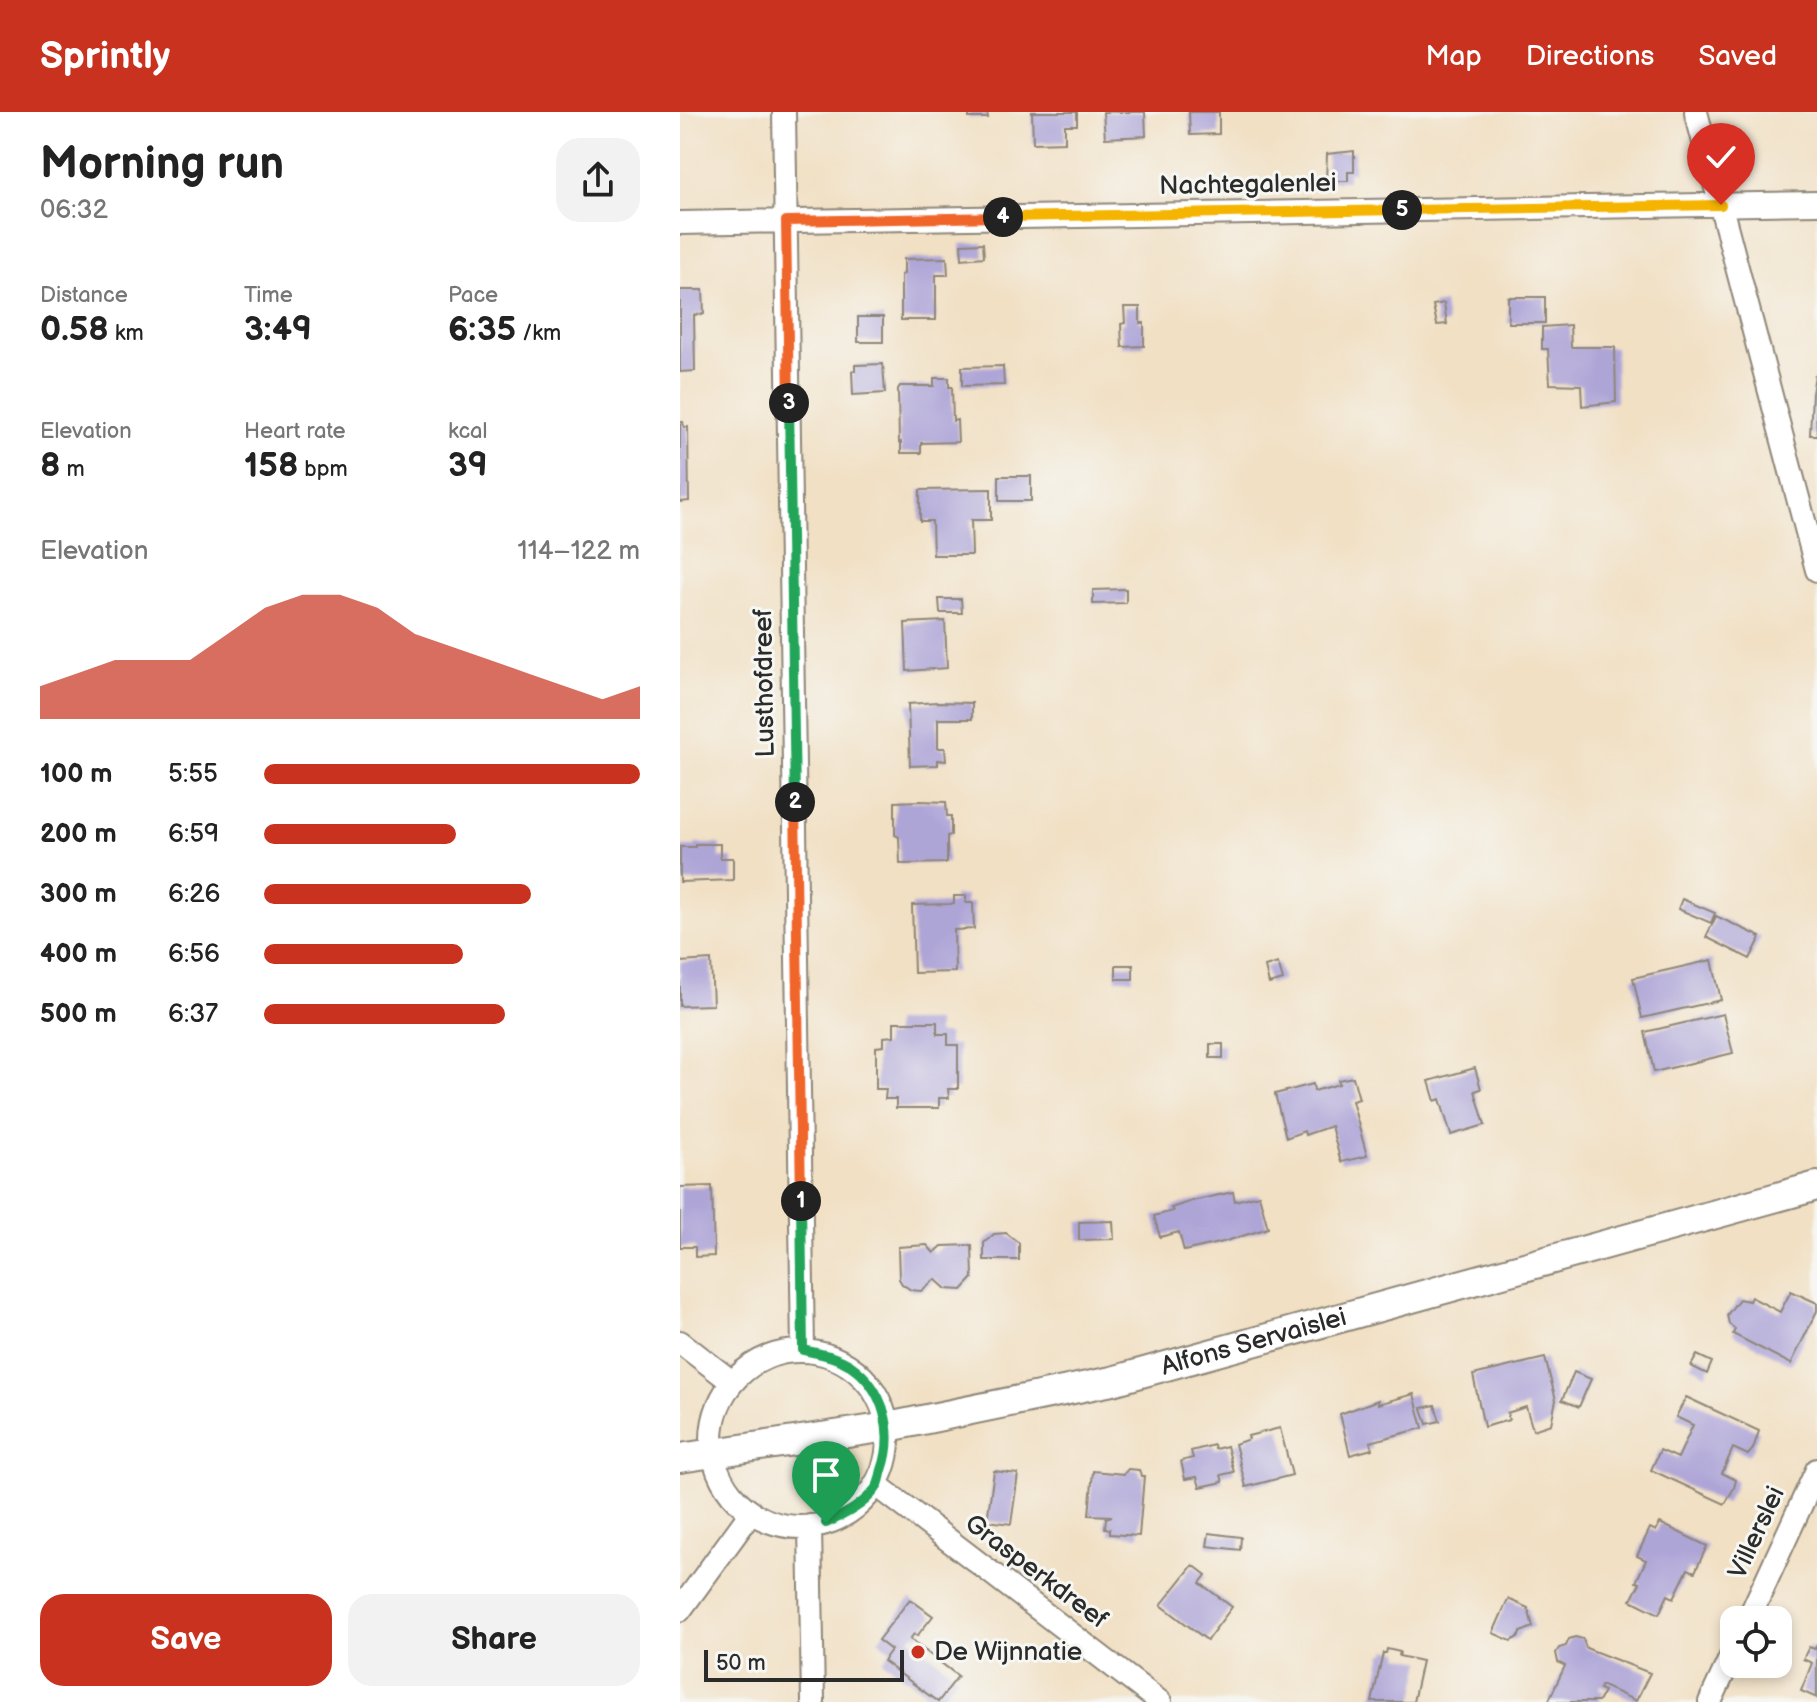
<!DOCTYPE html>
<html lang="en">
<head>
<meta charset="utf-8">
<style>
  body { margin:0; font-family:"Balsamiq Sans",sans-serif; background:#f2f2f2; color:#222; height:100vh; display:flex; flex-direction:column; font-size:30px; white-space:nowrap }
  * { box-sizing:border-box; margin:0 }
  p { font-size:26px; color:#767676 }
  .icon { flex:none; width:44px; height:44px; fill:none; stroke:currentColor; stroke-width:2; stroke-linecap:round; stroke-linejoin:round }
  .map { position:relative; flex:1; overflow:hidden }
  .sheet { display:flex; flex-direction:column; background:#fff; width:680px }
  .sheet>* { flex:none }
  .tools { position:absolute; left:1040px; top:1494px; display:grid; gap:16px }
  .tools a { display:grid; place-items:center; width:72px; height:72px; border-radius:16px; background:#fff; box-shadow:0 4px 12px #0003; font-size:40px }
  .scale { position:absolute; left:24px; bottom:20px; width:200px; box-sizing:border-box; padding-left:8px; border:4px solid #2b2b2b; border-top:0; font-size:22px; line-height:28px; white-space:nowrap; color:#2b2b2b; -webkit-text-stroke:6px #f6f6f2; paint-order:stroke }
  .pin { position:absolute; display:grid; place-items:center; width:68px; height:68px; color:#fff; margin:-82px -34px; border-radius:50% 50% 50% 0; rotate:-45deg; box-shadow:0 0 8px #0007 }
  .pin .icon { rotate:45deg }
  .km { position:absolute; width:40px; height:40px; margin:-20px; border-radius:50%; background:#222; color:#fff; font-size:22px; line-height:40px; text-align:center }
  .round { display:grid; place-items:center; flex:none; width:84px; height:84px; border-radius:24px; background:#f2f2f2 }
  .overview { display:flex; align-items:center; justify-content:space-between; height:136px; padding:0 40px }
  h1 { font-size:44px; font-weight:700; line-height:60px }
  .stats { display:grid; grid-template-columns:repeat(3,1fr); gap:12px; height:136px; padding:8px 40px }
  .stats div { display:grid; align-content:center }
  .stats b { font-size:34px; font-weight:700 }
  .stats small { font-size:22px; font-weight:400 }
  .stats p { font-size:22px }
  .chart { height:224px; padding:16px 40px }
  .chart p { display:flex; justify-content:space-between }
  .chart svg { width:100%; height:144px; margin-top:8px; fill:#c8321e; opacity:.7 }
  .action { display:flex; gap:16px; margin-top:auto; padding:16px 40px }
  .action a { flex:1; height:92px; border-radius:24px; background:#c8321e; color:#fff; font-size:32px; font-weight:700; line-height:92px; text-align:center }
  .action a+a { background:#f2f2f2; color:#222 }
  ul { padding:0 40px; list-style:none; font-size:26px }
  li { display:grid; grid-template-columns:128px 96px 1fr; align-items:center; height:60px }
  li i { height:20px; border-radius:10px; background:#c8321e }
  header { display:flex; align-items:center; gap:48px; box-sizing:border-box; height:112px; padding:0 40px; background:#c8321e; color:#fff }
  header strong { font-size:38px }
  nav { display:flex; gap:44px; margin-inline-start:auto; font-size:28px }
  main { display:flex; flex:1; min-height:0 }
  .map>svg:first-child { display:block }
</style>
</head>
<body>
<header>
<strong>Sprintly</strong>
<nav><a>Map</a><a>Directions</a><a>Saved</a></nav>
</header>
<main>
<section class="sheet">
<div class="overview"><div><h1>Morning run</h1><p>06:32</p></div><a class="round"><svg class="icon" aria-label="share" viewBox="0 0 24 24"><path d="M12 15V3M7 8l5-5 5 5M5 13v7h14v-7"/></svg></a></div>
<div class="stats">
<div><p>Distance</p><b>0.58<small> km</small></b></div>
<div><p>Time</p><b>3:49</b></div>
<div><p>Pace</p><b>6:35<small> /km</small></b></div>
</div>
<div class="stats">
<div><p>Elevation</p><b>8<small> m</small></b></div>
<div><p>Heart rate</p><b>158<small> bpm</small></b></div>
<div><p>kcal</p><b>39</b></div>
</div>
<div class="chart"><p><span>Elevation</span>114–122 m</p>
<svg viewBox="0 0 160 44" preserveAspectRatio="none"><path d="M0 44V34L10 30L20 26L30 26L40 26L50 18L60 10L70 6L80 6L90 10L100 18L110 22L120 26L130 30L140 34L150 38L160 34V44z"/></svg>
</div>
<ul>
<li><b>100 m</b>5:55<i style="width:100%"></i></li>
<li><b>200 m</b>6:59<i style="width:51%"></i></li>
<li><b>300 m</b>6:26<i style="width:71%"></i></li>
<li><b>400 m</b>6:56<i style="width:53%"></i></li>
<li><b>500 m</b>6:37<i style="width:64%"></i></li>
</ul>
<div class="action"><a>Save</a><a>Share</a></div>
</section>
<div class="map">
<svg width="1137" height="1590" viewBox="0 0 1137 1590">
  <rect width="100%" height="100%" fill="#f6f6f2"/>
  <filter id="ink" filterUnits="userSpaceOnUse"><feTurbulence type="fractalNoise" baseFrequency=".0125" numOctaves="2"/><feDisplacementMap in="SourceGraphic" scale="16" xChannelSelector="R" yChannelSelector="G"/><feConvolveMatrix kernelMatrix="1 2 1 2 8 2 1 2 1" color-interpolation-filters="sRGB"/></filter>
  <filter id="wash" filterUnits="userSpaceOnUse"><feTurbulence type="fractalNoise" baseFrequency=".006" numOctaves="4" result="noise"/><feDisplacementMap in="SourceGraphic" scale="32" xChannelSelector="R" yChannelSelector="G"/><feGaussianBlur stdDeviation="1.8" result="paint"/><feColorMatrix in="noise" values="0 0 0 0 0 0 0 0 0 0 0 0 0 0 0 0 0 1.4 0 .05"/><feComposite in="paint" operator="in"/></filter>
  <g filter="url(#wash)">
    <rect width="100%" height="100%" fill="#f1e0c4"/>
    <g id="blocks">
      <path fill="#aea5d7" d="M289,0h18l1,6h-19z
        M352,0h45v13h-12v17l-32,1z
        M423,0h42l1,24 -41,2z
        M509,0h30v22l-29,1z
        M674,39v21h-6v9h-22l1,-27z
        M303,131l1,14 -22,2 -1,-15z
        M267,146l1,17h-12v45h-35v-45l3,-1v-15z
        M0,178h23l1,24 -10,1 1,56 -15,1z
        M828,185h37v26h-37z
        M764,191l3,21 -10,1 -4,-20z
        M444,195h16v16h4v23l-22,1 -1,-23 4,-1z
        M178,205h25v25h-25z
        M890,213l1,22h44l1,55 -34,4 -1,-21 -31,-1 -2,-35h-6v-22z
        M203,252l2,29 -32,2 -1,-24h3v-6z
        M323,254l1,19 -42,1v-19z
        M1135,263l2,60h-7l2,-41z
        M254,266h15v9h3l1,34 4,-1 1,22 -37,1v10h-20v-11l-2,1 -1,-54 2,-3h34z
        M0,310h3l1,5h4l1,74 -9,1z
        M319,364h32v25h-32z
        M311,377v31h-20l1,35h-39l-1,-34h-12v-31z
        M446,477v14l-33,1v-14z
        M259,487h22l1,14h-22z
        M265,509l2,47 -40,3 -2,-48z
        M258,590l34,1v16h-34v29h7l1,13 -8,-1v5l-28,1 -2,-62z
        M240,689l26,1 1,14h4v19l-4,1v27l-47,1 -1,-27 -4,-2v-33z
        M15,732h25v14h13v22l-53,2v-35h15z
        M274,784h12v7h7l1,26 -20,1 1,42 -41,1 -2,-68 38,-1 4,-1z
        M1002,787l33,14 -4,10 -33,-14z
        M1036,804l45,21 -11,22 -44,-22z
        M31,848l2,45 -33,1v-44z
        M1032,848l9,40 -79,18 -9,-40z
        M598,851l5,17 -14,4 -4,-17z
        M436,853h17v14h-17z
        M1043,902l10,39 -79,19 -9,-40z
        M214,910h43v12h11v11h10v44h-10l1,9h-10v10h-43v-9h-11l1,-10h-10v-42l8,-1v-9l10,-1z
        M530,932h13v14h-13z
        M795,956l6,21 -6,2 10,34 -34,10 -11,-36 -5,2 -6,-20z
        M673,965l6,22 -7,2 15,55 -26,6 -10,-36 -26,9 -1,-4 -18,7 -11,-44 38,-10 1,7 25,-7 -1,-4z
        M32,1074l2,70 -19,1v-10h-15v-60z
        M553,1080l2,9 24,-6 9,33 -45,14 -39,9 -5,-19 -19,5 -6,-21 19,-5 -2,-3 21,-7z
        M433,1109l1,18 -35,1v-18z
        M326,1121l13,10v17h-35v-17l10,-9z
        M247,1133l7,8 8,-7 30,-1 1,33 -11,12 -16,-1 -11,-10 -14,12 -10,-1 -9,-6 -3,-5 -1,-32z
        M1111,1179l26,12v8l-26,53 -58,-30 2,-5 -6,-5 -2,-9 12,-16 10,2 2,-4 29,15z
        M1017,1243l15,7 -5,12 -16,-8z
        M865,1246l11,42 -5,24 -18,6 -7,-23 -19,6 2,7 -25,7 -11,-52z
        M894,1260l17,7 -12,28 -17,-7z
        M734,1282l9,34 -53,14 2,7 -22,6 -10,-41 38,-14v4z
        M1006,1285l73,34 -6,18 -5,6 -15,-7 -11,25 14,7 -2,8 -9,16 -74,-34 9,-20 18,8 15,-33 -17,-8z
        M755,1293l5,16 -13,3 -5,-16z
        M600,1316l12,47 -46,12 -11,-43 14,-5 -1,-3z
        M534,1333l1,4 12,-3 7,26 -13,3 2,7 -23,5 -3,-10 -12,2 -4,-18 12,-3 -2,-7z
        M448,1357l11,1 2,6h3l-5,60 -29,-2v-5l-5,-1 1,-10 6,-2 -23,-1 4,-44 31,3z
        M314,1359l24,3 -7,50 -24,-3z
        M980,1411l47,23 -12,26 -7,-3 -14,29 -6,-3 -9,19 -28,-14 9,-17 -4,-1 10,-22 -9,-4 13,-28 6,3z
        M529,1421l32,4 -1,13 -33,-4z
        M513,1453l13,10 -6,8 32,24 -25,33 -46,-35z
        M230,1487l23,17 -16,20 -3,-2 -4,5 48,37 -20,26 -55,-41 8,-11 -13,-10z
        M828,1487l20,9 5,19 -12,5 -3,5 -7,4 -18,-8z
        M895,1525l8,2 3,9 64,25 -14,28 -35,-16 -2,4 5,2 -6,11h-50l17,-36 -7,-4 -2,-9 3,-5 7,-2 3,-7z
        M1137,1532v54l-16,-7 11,-28 -9,-4 6,-12 6,2z
        M707,1537l13,3 -1,4 23,5 -9,41h-41l11,-49h3z"/>
    </g>
  </g>
  <g filter="url(#ink)">
    <use href="#blocks" fill-opacity="0" stroke="#8e8678" stroke-width="2"/>
    <g fill="none" stroke-linecap="round" stroke-linejoin="round">
      <defs>
        <path id="minor" d="M104,0l19,1238
          M1016,0l121,458
          M0,111l1137,-20
          M0,1230l52,40
          M32 1327a88 88 0 1 1 176 0a88 88 0 1 1-176 0Z
          M198,1374l282,216
          M130,1414l3,176
          M0,1498l70,-96
          M1068,1508l69,-150
          M1030,1590l24,-52"/>
        <g id="tertiary">
          <path id="s1" d="M0,1346l208,-31 224,-46 705,-195"/>
        </g>
      </defs>
      <use href="#minor" stroke="#8e8678" stroke-width="26"/>
      <use href="#tertiary" stroke="#8e8678" stroke-width="32"/>
      <use href="#minor" stroke="#fff" stroke-width="22"/>
      <use href="#tertiary" stroke="#fff" stroke-width="28"/>
    </g>
  </g>
  <g fill="none" stroke-linecap="round" stroke-linejoin="round" filter="url(#ink)">
    <defs>
      <path id="split-1" d="M121,1089l2,149c17,4 33,6 47,15 35,24 45,68 32,105 -2,6 -2,13 -6,18 -12,17 -32,27 -50,35"/>
      <path id="split-2" d="M115,690l6,399"/>
      <path id="split-3" d="M109,291l6,399"/>
      <path id="split-4" d="M109,291l-3,-182 217,-4"/>
      <path id="split-5" d="M323,105l399,-7"/>
      <path id="split-6" d="M722,98l319,-5"/>
    </defs>
    <use href="#split-1" stroke="#fff" stroke-width="16"/>
    <use href="#split-2" stroke="#fff" stroke-width="16"/>
    <use href="#split-3" stroke="#fff" stroke-width="16"/>
    <use href="#split-4" stroke="#fff" stroke-width="16"/>
    <use href="#split-5" stroke="#fff" stroke-width="16"/>
    <use href="#split-6" stroke="#fff" stroke-width="16"/>
    <use href="#split-1" stroke="#22a559" stroke-width="10"/>
    <use href="#split-2" stroke="#f0652b" stroke-width="10"/>
    <use href="#split-3" stroke="#22a559" stroke-width="10"/>
    <use href="#split-4" stroke="#f0652b" stroke-width="10"/>
    <use href="#split-5" stroke="#f5b400" stroke-width="10"/>
    <use href="#split-6" stroke="#f5b400" stroke-width="10"/>
  </g>
  <circle fill="#c8321e" stroke="#f6f6f2" stroke-width="3" cx="238" cy="1540" r="8"/>
  <g text-anchor="middle" dominant-baseline="central" stroke-width="6" stroke-linejoin="round" paint-order="stroke">
    <g font-size="26" fill="#2b2b2b" stroke="#f6f6f2">
      <text transform="translate(568 73) rotate(-1)">Nachtegalenlei</text>
      <text transform="translate(85 571) rotate(-91)">Lusthofdreef</text>
      <text stroke="none"><textPath href="#s1" startOffset="586">Alfons Servaislei</textPath></text>
      <text transform="translate(1077 1421) rotate(-65)">Villerslei</text>
      <text transform="translate(356 1460) rotate(37)">Grasperkdreef</text>
    </g>
    <g font-size="26" fill="#2b2b2b" stroke="#f6f6f2" text-anchor="start">
      <text x="254" y="1540">De Wijnnatie</text>
    </g>
  </g>
</svg>
<div class="tools">
<a><svg class="icon" aria-label="locate" viewBox="0 0 24 24"><circle cx="12" cy="12" r="6"/><path d="M12 2v4M12 18v4M2 12h4M18 12h4"/></svg></a>
</div>
<div class="scale">50 m</div>
<div class="pin" style="left:146px;top:1411px;background:#1e9e55"><svg class="icon" aria-label="arrive" viewBox="0 0 24 24"><path d="M6 21V4h12l-3 4 3 4H6"/></svg></div>
<div class="pin" style="left:1041px;top:93px;background:#d93025"><svg class="icon" aria-label="check" viewBox="0 0 24 24"><path d="M5 12l5 5 9-10"/></svg></div>
<b class="km" style="left:121px;top:1089px">1</b>
<b class="km" style="left:115px;top:690px">2</b>
<b class="km" style="left:109px;top:291px">3</b>
<b class="km" style="left:323px;top:105px">4</b>
<b class="km" style="left:722px;top:98px">5</b>
</div>
</main>
</body>
</html>
